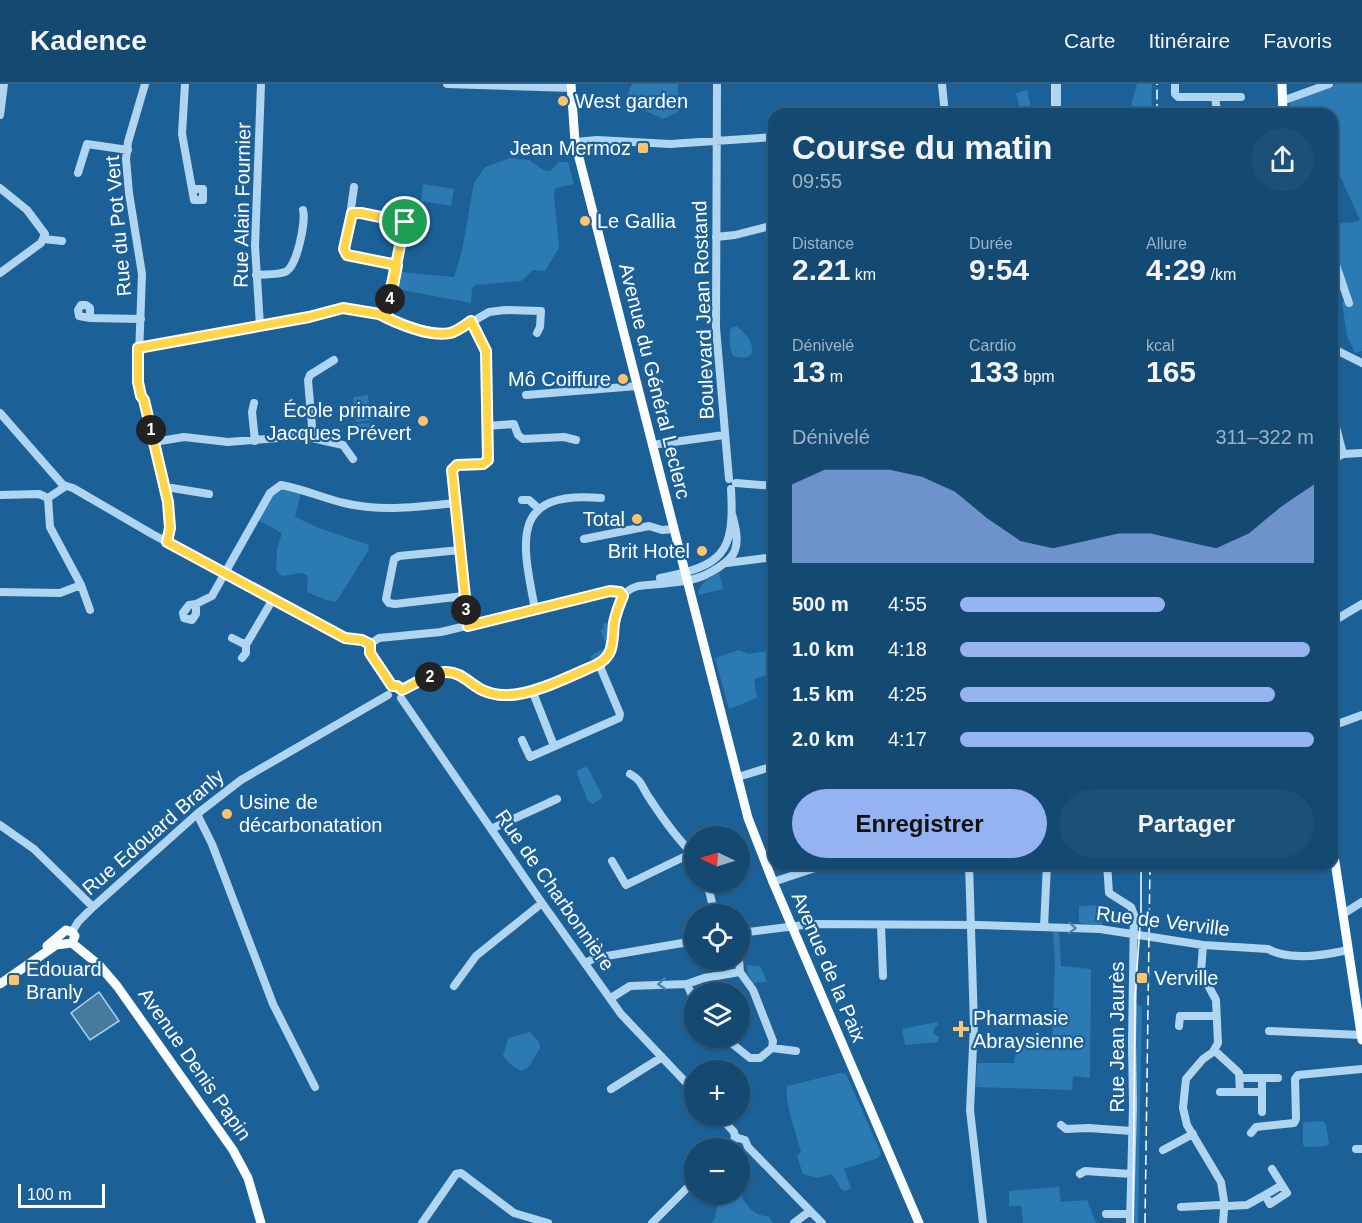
<!DOCTYPE html>
<html lang="fr">
<head>
<meta charset="utf-8">
<style>
  body { margin:0; font-family:Helvetica,sans-serif; background:#1d5077; color:#f1f3f6; height:100vh; display:flex; flex-direction:column; font-size:22px; white-space:nowrap }
  * { box-sizing:border-box; margin:0 }
  p { font-size:20px; color:#9db2c4 }
  .icon { flex:none; width:33px; height:33px; fill:none; stroke:currentColor; stroke-width:2; stroke-linecap:round; stroke-linejoin:round }
  .map { position:relative; flex:1; overflow:hidden }
  .panel { position:absolute; left:768px; top:24px; width:570px; height:762px; display:flex; flex-direction:column; background:#144972; border-radius:18px; box-shadow:0 2px 4px #0004,0 0 0 2px #336184 }
  .panel>* { flex:none }
  .needle { width:39px; rotate:274deg }
  .controls { position:absolute; left:684px; top:742px; display:grid; gap:12px }
  .controls a { display:grid; place-items:center; width:66px; height:66px; border-radius:50%; background:#144972; box-shadow:0 2px 4px #0004,0 0 0 2px #336184; font-size:30px }
  .scale { position:absolute; left:18px; bottom:15px; width:87px; box-sizing:border-box; padding-left:6px; border:3px solid #fff; border-top:0; font-size:16px; line-height:21px; white-space:nowrap; color:#fff; -webkit-text-stroke:4px #1b6198; paint-order:stroke }
  .pin { position:absolute; display:grid; place-items:center; width:51px; height:51px; color:#fff; margin:-26px; border:3px solid #fff; border-radius:50%; box-shadow:0 2px 6px #0007 }
  .km { position:absolute; width:30px; height:30px; margin:-15px; border-radius:50%; background:#222; color:#fff; font-size:16px; line-height:30px; text-align:center }
  .round { display:grid; place-items:center; flex:none; width:63px; height:63px; border-radius:32px; background:#1d5077 }
  .head { display:flex; align-items:center; justify-content:space-between; height:102px; padding:0 24px }
  h1 { font-size:33px; font-weight:700; line-height:45px }
  .stats { display:grid; grid-template-columns:repeat(3,1fr); gap:9px; height:102px; padding:6px 24px }
  .stats div { display:grid; align-content:center }
  .stats b { font-size:30px; font-weight:700 }
  .stats small { font-size:16px; font-weight:400 }
  .stats p { font-size:16px }
  .chart { height:168px; padding:12px 24px }
  .chart p { display:flex; justify-content:space-between }
  .chart svg { width:100%; height:108px; margin-top:6px; fill:#95b2f1; opacity:.7 }
  .button { display:flex; gap:12px; margin-top:auto; padding:12px 24px }
  .button a { flex:1; height:69px; border-radius:36px; background:#95b2f1; color:#111; font-size:24px; font-weight:700; line-height:69px; text-align:center }
  .button a+a { background:#1d5077; color:#f1f3f6 }
  ul { padding:0 24px; list-style:none; font-size:20px }
  li { display:grid; grid-template-columns:96px 72px 1fr; align-items:center; height:45px }
  li i { height:15px; border-radius:8px; background:#95b2f1 }
  header { display:flex; align-items:center; gap:36px; box-sizing:border-box; height:84px; padding:0 30px; background:#144972; border-bottom:2px solid #336184 }
  header strong { font-size:28px }
  nav { display:flex; gap:33px; margin-inline-start:auto; font-size:21px }
  .map>svg:first-child { display:block }
</style>
</head>
<body>
<header>
<strong>Kadence</strong>
<nav><a>Carte</a><a>Itinéraire</a><a>Favoris</a></nav>
</header>
<div class="map">
<svg width="1362" height="1139" viewBox="0 0 1362 1139">
  <rect width="100%" height="100%" fill="#1b6198"/>
  <path fill="#2b7ab4" d="M632,0h46l1,27 -16,8 -28,-13 -7,-13z
    M1137,0h15l-1,30 -22,-1z
    M1336,0h26v267l-7,2 -8,-17 -5,-34 9,-7 -3,-9 -6,1 -10,-40v-20c10,-6 18,-3 28,-7l-19,-42 -9,3v-67h-42l-1,-9 3,-4z
    M1027,6l5,22 -11,2 -5,-21z
    M510,74l19,2 14,10 7,1 9,-9h9l6,22 -18,4 -2,7 5,53 -14,23 -12,-1 -12,11 -45,4 -4,3 -1,15 -74,-14 3,-17 54,5 8,-26 12,-68 11,-16z
    M423,100l31,5 -3,17 -30,-5z
    M736,242c19,12 25,39 -3,30 -4,-8 -4,-20 -2,-28z
    M368,311l3,25 -15,2 -3,-25z
    M369,339l2,12 -12,1 -2,-12z
    M284,404l17,4 -6,25 24,11 50,17 -1,6 -32,51 -10,-2 -19,-8 1,-16 -6,-3 -20,3 -6,-6 1,-21 5,-16 -24,-13 14,-25z
    M719,488l4,17 -25,6c1,-12 11,-17 21,-23z
    M609,538c-1,17 0,31 -17,39l-2,-5 15,-8v-5l-6,-17 2,4 3,-2 -1,-4z
    M739,566l9,4 26,-4v23l-20,6 3,19 -28,11 -14,-51z
    M585,683l3,1 15,29 -10,7 -5,-3 -11,-27v-3z
    M1102,821v20l-23,-2v-17z
    M1053,848h6l2,34 30,3 -1,109 -17,-2 -1,14 -96,-3 1,-24h37l3,-18 35,1 3,-82z
    M747,881l13,1 7,16h-10l-3,2 -7,-12z
    M1135,921l7,1 -4,217h-6z
    M937,938l1,3 -4,4v5l5,3 -1,5 -33,3 -3,-16z
    M530,948l9,10 1,6 -12,20 -7,3 -11,-7 -7,-8 5,-18z
    M841,989l5,1 35,79 -3,5 -34,11 7,19 -6,3 -4,-2 -9,-15 -15,4 -14,-4 -6,-18 4,-4c-5,-21 -16,-44 -14,-66z
    M1323,1037l3,3 3,20 -3,2 -21,1 -2,-2v-23z
    M740,1098l4,8 -2,8c7,11 13,17 27,19l4,6h-62l4,-4 4,-25h21z
    M1059,1103l2,15 26,-2 9,23h-73l-2,-17h-12v-15z"/>
  <path fill="#48799f" stroke="#a3d2f2" stroke-width="1.5" d="M99,908l20,29 -29,19 -19,-27z"/>
  <g fill="none" stroke-linecap="round" stroke-linejoin="round">
    <path stroke="#b0d5f0" stroke-width="8" d="M145,0l-17,58 -2,17 3,34 13,81 -4,108 3,13 3,5 24,102 2,26 -3,14
      M185,0l-3,50 12,66h9v-11h-11
      M447,0l124,4
      M717,0l-1,244 13,151
      M942,0l3,30
      M1057,0v30
      M1175,0v10l3,3h37l2,14
      M1215,13h26
      M1282,17l47,-17
      M1182,28l35,-1v3
      M0,31l4,-31
      M575,58l22,-2 73,4 104,-7
      M78,89l9,-29 41,6
      M354,103l-9,65 2,3 50,10
      M0,104l27,22 18,24 -4,9 -41,30
      M352,129h9l43,8 2,2 -21,94
      M716,153l19,-2 39,-10
      M44,155l18,2
      M1332,169l17,50
      M256,191c9,-1 21,0 29,-3 12,-4 21,-51 18,-62
      M90,234l-11,-2 -1,-6 3,-5h5l4,3v10l51,1
      M260,242l-5,-80 6,-162
      M139,264l170,-31 34,-9 36,6 29,13 35,6 15,-3 31,-18 16,-2 36,1 -1,16 -3,6
      M1332,264l30,15
      M1332,289l4,54 7,27
      M526,311l111,-9
      M254,319l-2,9 3,29
      M0,329l63,72 10,3 79,46 195,105 15,1 8,4
      M488,342l26,-2 4,11 5,4 41,-2 12,3
      M313,354l-5,-58 2,-5 24,-15
      M154,358l30,-5 44,5 75,-6 40,9 10,14
      M652,361l72,-10
      M1332,376l11,-6 19,-1
      M736,399l38,3
      M165,405l7,-1 37,6
      M0,411l39,-1 9,4
      M48,414l18,-12
      M522,416h7l10,9
      M584,455l65,-13 13,4 12,-1
      M460,466l-61,6 -5,3 -8,40 3,4 6,1 69,-8
      M727,479l47,-6
      M660,494c63,-12 75,-25 71,-89
      M81,501l9,25
      M0,508l60,1 21,-8 -31,-58 -2,-29
      M196,520v10l-4,6 -8,-2 -1,-5 6,-8 7,-1 16,-8 58,-103 11,-8c22,4 42,13 63,18 37,9 74,4 111,0
      M535,525c-13,-67 -26,-119 66,-111
      M1332,538l30,-18
      M468,542l-16,-158 5,-3 29,-1 2,-4 1,-8 -3,-101 -15,-30
      M232,554l12,6 3,-1 26,-44
      M370,560l9,-6 62,-6 169,-41 10,2 3,3
      M370,560v9l22,33
      M242,574l4,-5v-10
      M402,606c14,-7 31,-19 47,-18 19,2 30,22 54,23 26,2 71,-21 96,-31 27,-18 3,-68 39,-78 18,-2 39,-3 56,-7 12,-3 38,-17 41,-29 4,-11 0,-25 -3,-36
      M532,606l22,56
      M401,614l141,205 79,111 73,77
      M1332,642l30,-11
      M522,656l8,17 89,-39 1,-4 -21,-50
      M630,690c12,6 12,14 20,25 13,20 27,40 44,56
      M738,693l36,-11
      M197,730l15,30 61,160 42,83
      M0,741l34,24 59,58
      M491,745l66,-30
      M612,777l14,24 66,-32
      M969,780l5,161 -4,85 13,113
      M1107,780l2,29 22,14 3,8 -2,127 1,63 -3,118
      M707,798l8,33
      M773,798l54,-18
      M1343,830l19,-12
      M881,841l2,51
      M1044,843l3,-63
      M72,848l6,-10 15,-15 104,-93 44,-34 147,-85
      M740,849l72,-9 166,1 122,4 103,16 65,4c20,12 58,6 80,1
      M1203,861l-2,27 15,28 2,43 -5,9 -10,7 -17,20 -3,29 4,17 34,57 3,19
      M739,876l1,12
      M585,879l10,-5 99,-17
      M687,900l7,16
      M454,902l22,-30 66,-53
      M611,914l19,-12 57,-2 17,-6 36,-6
      M1179,942l1,-10h36
      M1269,947l92,4
      M725,954l25,20h10l12,-10 1,-7 -20,-51 -13,-18
      M772,964l24,3
      M1214,966l25,23 1,19h22v-14h-22
      M1262,994h16
      M611,1005l51,-32
      M1220,1008h20
      M1262,1008v20
      M719,1032l15,16 1,5
      M1061,1041l5,4 22,-1 44,3
      M1251,1049l5,-6 38,-4 2,-4 -1,-40 3,-4 64,-6
      M735,1053l10,3 3,7 74,76
      M728,1065l5,-5 2,-7
      M1356,1065h6
      M1163,1066l30,-16
      M1272,1085l10,16
      M1080,1090l5,-3 46,3
      M1228,1122l19,-1 18,-10 5,9 17,-11 -5,-8 -17,10
      M1181,1123l39,-2
      M1106,1130h24
      M422,1139l34,-49 5,-1 53,40 34,10
      M652,1139l42,-42
      M794,1139l16,-12
      M1223,1139l1,-13"/>
    <path stroke="#f9fcff" stroke-width="9" d="M571,0l4,58 173,676 25,64 146,341
      M1282,0l1,30
      M1332,758l30,198
      M72,859l27,22 18,21 116,164 15,28 13,45
      M47,862l19,-16 6,2 3,4 -3,7
      M0,900l56,-39 16,-2"/>
    <path stroke="#fff" stroke-width="1.5" d="M1052,30v-30
      M1133,1139l2,-226 6,-85v-48"/>
    <path stroke="#fff" stroke-width="1.5" stroke-dasharray="10 4.5" stroke-linecap="butt" d="M1157,30v-30
      M1145,1139l5,-359"/>
  </g>
  <defs><path id="oneway-chevron" d="M-2-3.5L2.5 0L-2 3.5" fill="none" stroke-width="1.6" stroke-linecap="round" stroke-linejoin="round" transform="scale(1.5)"/></defs>
  <g stroke="#4884b2">
    <use href="#oneway-chevron" transform="translate(1072 844) rotate(2)"/>
    <use href="#oneway-chevron" transform="translate(662 900) rotate(177)"/>
  </g>
  <g fill="none" stroke-linecap="round" stroke-linejoin="round">
    <defs>
      <path id="route" d="M405,138l-20,95 -6,-3 -36,-6 -34,9 -171,31v34l3,14 3,4 24,102 2,26 -3,14 178,96 17,2 8,4v9l22,33h5l5,4c14,-7 28,-16 43,-18 15,-1 25,12 37,18 7,3 15,5 22,5 26,2 68,-20 92,-30 19,-9 16,-24 18,-42 2,-10 5,-18 9,-27l-3,-4 -10,-1 -142,35 -16,-156 5,-5 26,-1 5,-4 -2,-109 -15,-30c-6,4 -13,10 -21,12 -19,4 -48,-8 -65,-16l3,-5 9,-47 -50,-10 -3,-6 8,-36h9l44,9"/>
    </defs>
    <use href="#route" stroke="#fff" stroke-width="12"/>
    <use href="#route" stroke="#ffd54a" stroke-width="8"/>
  </g>
  <g fill="#ffc36f" stroke="#1b6198" stroke-width="2">
    <circle cx="563" cy="17" r="6"/>
    <rect x="637" y="58" width="12" height="12" rx="3"/>
    <circle cx="585" cy="137" r="6"/>
    <circle cx="623" cy="295" r="6"/>
    <circle cx="423" cy="337" r="6"/>
    <circle cx="637" cy="435" r="6"/>
    <circle cx="702" cy="467" r="6"/>
    <circle cx="227" cy="730" r="6"/>
    <rect x="1136" y="888" width="12" height="12" rx="3"/>
    <rect x="8" y="890" width="12" height="12" rx="3"/>
    <path d="M958 936h6v6h6v6h-6v6h-6v-6h-6v-6h6z"/>
  </g>
  <g text-anchor="middle" dominant-baseline="central" stroke-width="4.5" stroke-linejoin="round" paint-order="stroke">
    <g font-size="20" fill="#fff" stroke="#1b6198" text-anchor="start">
      <text x="575" y="17">West garden</text>
      <text x="631" y="64" text-anchor="end">Jean Mermoz</text>
      <text x="597" y="137">Le Gallia</text>
      <text x="611" y="295" text-anchor="end">Mô Coiffure</text>
      <text x="411" y="326" text-anchor="end">École primaire<tspan x="411" dy="23">Jacques Prévert</tspan></text>
      <text x="625" y="435" text-anchor="end">Total</text>
      <text x="690" y="467" text-anchor="end">Brit Hotel</text>
      <text x="239" y="718">Usine de<tspan x="239" dy="23">décarbonatation</tspan></text>
      <text x="26" y="885">Edouard<tspan x="26" dy="23">Branly</tspan></text>
      <text x="1154" y="894">Verville</text>
      <text x="973" y="934">Pharmasie<tspan x="973" dy="23">Abraysienne</tspan></text>
    </g>
    <g font-size="20" fill="#fff" stroke="#1b6198">
      <text transform="translate(242 121) rotate(-89)">Rue Alain Fournier</text>
      <text transform="translate(118 142) rotate(-95)">Rue du Pot Vert</text>
      <text transform="translate(703 226) rotate(-92)">Boulevard Jean Rostand</text>
      <text transform="translate(655 297) rotate(76)">Avenue du Général Leclerc</text>
      <text transform="translate(153 748) rotate(-41)">Rue Edouard Branly</text>
      <text transform="translate(555 806) rotate(55)">Rue de Charbonnière</text>
      <text transform="translate(1163 837) rotate(7)">Rue de Verville</text>
      <text transform="translate(829 883) rotate(67)">Avenue de la Paix</text>
      <text transform="translate(1117 953) rotate(-90)">Rue Jean Jaurès</text>
      <text transform="translate(195 980) rotate(55)">Avenue Denis Papin</text>
    </g>
  </g>
</svg>
<div class="controls">
<a><svg class="needle" viewBox="-14 -14 28 28"><path d="M0-13l5 13h-10z" fill="#e53935"/><path d="M0 13l5-13h-10z" fill="#9db2c4"/></svg></a>
<a><svg class="icon" aria-label="locate" viewBox="0 0 24 24"><circle cx="12" cy="12" r="6"/><path d="M12 2v4M12 18v4M2 12h4M18 12h4"/></svg></a>
<a><svg class="icon" aria-label="layers" viewBox="0 0 24 24"><path d="M12 4l9 5-9 5-9-5zM3 14l9 5 9-5"/></svg></a>
<a>+</a>
<a>−</a>
</div>
<div class="scale">100 m</div>
<div class="pin" style="left:405px;top:138px;background:#1e9e55"><svg class="icon" aria-label="arrive" viewBox="0 0 24 24"><path d="M6 21V4h12l-3 4 3 4H6"/></svg></div>
<b class="km" style="left:151px;top:346px">1</b>
<b class="km" style="left:430px;top:593px">2</b>
<b class="km" style="left:466px;top:526px">3</b>
<b class="km" style="left:390px;top:215px">4</b>
<section class="panel">
<div class="head"><div><h1>Course du matin</h1><p>09:55</p></div><a class="round"><svg class="icon" aria-label="share" viewBox="0 0 24 24"><path d="M12 15V3M7 8l5-5 5 5M5 13v7h14v-7"/></svg></a></div>
<div class="stats">
<div><p>Distance</p><b>2.21<small> km</small></b></div>
<div><p>Durée</p><b>9:54</b></div>
<div><p>Allure</p><b>4:29<small> /km</small></b></div>
</div>
<div class="stats">
<div><p>Dénivelé</p><b>13<small> m</small></b></div>
<div><p>Cardio</p><b>133<small> bpm</small></b></div>
<div><p>kcal</p><b>165</b></div>
</div>
<div class="chart"><p><span>Dénivelé</span>311–322 m</p>
<svg viewBox="0 0 160 44" preserveAspectRatio="none"><path d="M0 44V12L10 6L20 6L30 6L40 9L50 15L60 26L70 35L80 38L90 35L100 32L110 32L120 35L130 38L140 32L150 21L160 12V44z"/></svg>
</div>
<ul>
<li><b>500 m</b>4:55<i style="width:58%"></i></li>
<li><b>1.0 km</b>4:18<i style="width:99%"></i></li>
<li><b>1.5 km</b>4:25<i style="width:89%"></i></li>
<li><b>2.0 km</b>4:17<i style="width:100%"></i></li>
</ul>
<div class="button"><a>Enregistrer</a><a>Partager</a></div>
</section>
</div>
</body>
</html>
